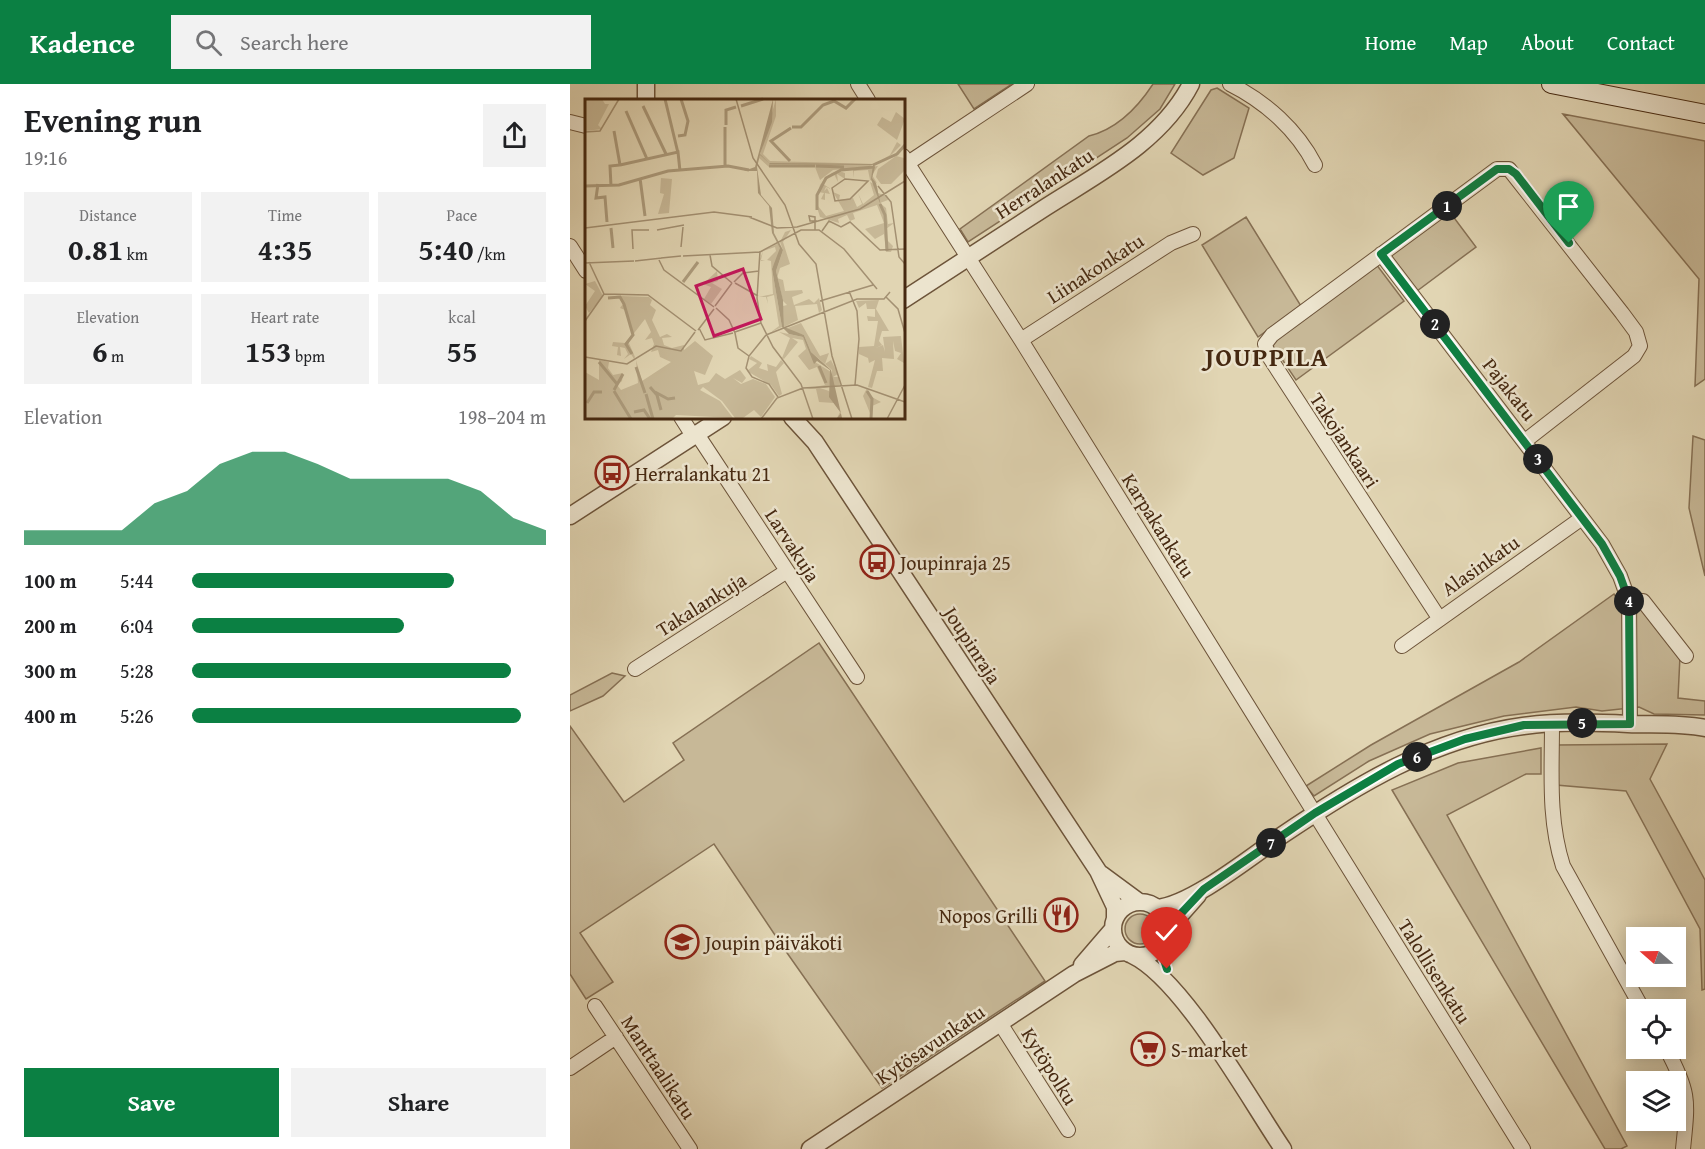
<!DOCTYPE html>
<html lang="en">
<head>
<meta charset="utf-8">
<style>
  body { margin:0; font-family:"Gentium Book Plus",serif; background:#f2f2f2; color:#202124; height:100vh; display:flex; flex-direction:column; font-size:22px; white-space:nowrap }
  * { box-sizing:border-box; margin:0 }
  p { font-size:20px; color:#757577 }
  .icon { flex:none; width:33px; height:33px; fill:none; stroke:currentColor; stroke-width:2; stroke-linecap:round; stroke-linejoin:round }
  .map { position:relative; flex:1; overflow:hidden }
  .panel { display:flex; flex-direction:column; background:#fff; width:570px }
  .panel>* { flex:none }
  .needle { width:39px; rotate:290deg }
  .fabs { position:absolute; left:1056px; top:843px; display:grid; gap:12px }
  .fabs a { display:grid; place-items:center; width:60px; height:60px; border-radius:0px; background:#fff; box-shadow:0 3px 15px #0003; font-size:30px }
  .pin { position:absolute; display:grid; place-items:center; width:51px; height:51px; color:#fff; margin:-62px -26px; border-radius:50% 50% 50% 0; rotate:-45deg; box-shadow:0 0 6px #0007 }
  .pin .icon { rotate:45deg }
  .km { position:absolute; width:30px; height:30px; margin:-15px; border-radius:50%; background:#222; color:#fff; font-size:16px; line-height:30px; text-align:center }
  .round { display:grid; place-items:center; flex:none; width:63px; height:63px; border-radius:0px; background:#f2f2f2 }
  .headline { display:flex; align-items:center; justify-content:space-between; height:102px; padding:0 24px }
  h1 { font-size:33px; font-weight:600; line-height:45px }
  .metrics { display:grid; grid-template-columns:repeat(3,1fr); gap:9px; height:102px; padding:6px 24px }
  .metrics div { display:grid; align-content:center; border-radius:0px; background:#f2f2f2; text-align:center }
  .metrics b { font-size:30px; font-weight:600 }
  .metrics small { font-size:16px; font-weight:400 }
  .metrics p { font-size:16px }
  .chart { height:168px; padding:12px 24px }
  .chart p { display:flex; justify-content:space-between }
  .chart svg { width:100%; height:108px; margin-top:6px; fill:#0b8043; opacity:.7 }
  .action { display:flex; gap:12px; margin-top:auto; padding:12px 24px }
  .action a { flex:1; height:69px; border-radius:0px; background:#0b8043; color:#fff; font-size:24px; font-weight:600; line-height:69px; text-align:center }
  .action a+a { background:#f2f2f2; color:#202124 }
  ul { padding:0 24px; list-style:none; font-size:20px }
  li { display:grid; grid-template-columns:96px 72px 1fr; align-items:center; height:45px }
  li i { height:15px; border-radius:8px; background:#0b8043 }
  header { display:flex; align-items:center; gap:36px; box-sizing:border-box; height:84px; padding:0 30px; background:#0b8043; color:#fff }
  header strong { font-size:28px }
  nav { display:flex; gap:33px; margin-inline-start:auto; font-size:21px }
  .search { width:420px; height:54px; background:#f2f2f2; display:flex; align-items:center; gap:15px; box-sizing:border-box; padding:0 21px; border-radius:0px; color:#757577; font-size:22px }
  main { display:flex; flex:1; min-height:0 }
  .map>svg:first-child { display:block }
</style>
</head>
<body>
<header>
<strong>Kadence</strong>
<div class="search"><svg class="icon" aria-label="search" viewBox="0 0 24 24"><circle cx="10" cy="10" r="6"/><path d="M15 15l6 6"/></svg>Search here</div>
<nav><a>Home</a><a>Map</a><a>About</a><a>Contact</a></nav>
</header>
<main>
<section class="panel">
<div class="headline"><div><h1>Evening run</h1><p>19:16</p></div><a class="round"><svg class="icon" aria-label="share" viewBox="0 0 24 24"><path d="M12 15V3M7 8l5-5 5 5M5 13v7h14v-7"/></svg></a></div>
<div class="metrics">
<div><p>Distance</p><b>0.81<small> km</small></b></div>
<div><p>Time</p><b>4:35</b></div>
<div><p>Pace</p><b>5:40<small> /km</small></b></div>
</div>
<div class="metrics">
<div><p>Elevation</p><b>6<small> m</small></b></div>
<div><p>Heart rate</p><b>153<small> bpm</small></b></div>
<div><p>kcal</p><b>55</b></div>
</div>
<div class="chart"><p><span>Elevation</span>198–204 m</p>
<svg viewBox="0 0 160 44" preserveAspectRatio="none"><path d="M0 44V38L10 38L20 38L30 38L40 27L50 22L60 11L70 6L80 6L90 11L100 17L110 17L120 17L130 17L140 22L150 33L160 38V44z"/></svg>
</div>
<ul>
<li><b>100 m</b>5:44<i style="width:74%"></i></li>
<li><b>200 m</b>6:04<i style="width:60%"></i></li>
<li><b>300 m</b>5:28<i style="width:90%"></i></li>
<li><b>400 m</b>5:26<i style="width:93%"></i></li>
</ul>
<div class="action"><a>Save</a><a>Share</a></div>
</section>
<div class="map">
<svg width="1135" height="1065" viewBox="0 0 1135 1065">
  <rect width="100%" height="100%" fill="#e1d5b3"/>
  <filter id="stains"><feTurbulence type="fractalNoise" baseFrequency=".00333" numOctaves="4"/><feColorMatrix values="0 0 0 0 .2 0 0 0 0 .09 0 0 0 0 .02 0 0 0 .5 -.17"/></filter>
  <radialGradient id="worn" r=".72"><stop offset=".6" stop-color="#630" stop-opacity="0"/><stop offset="1" stop-color="#630" stop-opacity=".3"/></radialGradient>
  <path fill="#c7b897" stroke="#867054" stroke-width="1.5" d="M388,0h54l-38,25z
    M583,0h22l-15,25 -33,29 -159,104 -8,-13 129,-93c28,-7 49,-29 64,-52z
    M647,4l32,20 -15,50 -31,17 -32,-22 40,-63z
    M993,30l142,27v238l-10,7 4,-107z
    M879,127l27,36 -59,44 -27,-36z
    M676,133l55,89 -43,31 -56,-92z
    M806,180l28,37 -108,79 -25,-37z
    M1123,352l12,4v136l-16,-68z
    M1044,510l8,12 18,-1 40,51 -2,42 27,3v14l-51,-1 -15,-7 -37,4 -26,-4 -72,9 -74,18 -61,27 -55,35 -8,-10 65,-41 148,-83z
    M249,559l226,338 -163,107 -97,-138 -71,-106 -134,89 33,49 -27,17 -16,-25v-248l54,76 60,-42 -11,-17z
    M42,589l13,3 -22,20 -33,15v-16z
    M1097,660l-17,35 55,101v109l-3,1 -2,-61 -74,-138 -70,-6 1,-40z
    M971,664v26h-15l-79,41 180,331 -6,3h-16l-213,-359 66,-27z
    M555 845a15 15 0 1 1 30 0a15 15 0 1 1-30 0Z"/>
  <g fill="none" stroke-linecap="round" stroke-linejoin="round">
    <defs>
      <path id="minor" d="M288,0l10,16
        M660,0c36,18 67,46 85,81
        M0,38l16,4
        M333,72l118,184 502,809
        M338,79l119,-79
        M0,162l16,25
        M811,170l221,290 18,32 9,25 1,123
        M451,256l150,-97 22,-9
        M111,333l12,19
        M127,350l160,243
        M1059,517h14l43,55
        M869,534l-171,-263 -3,-11 7,-9 225,-166h12l113,144 14,19 4,14 -6,10 -109,85
        M832,562l180,-128
        M65,585l152,-98
        M982,640c0,49 -4,95 11,142l80,144
        M25,922l95,143
        M430,939l68,107
        M1096,964c24,45 22,52 17,101
        M0,984l46,-31"/>
      <path id="tertiary" d="M76,0v16
        M333,216c47,-31 95,-62 143,-93 53,-34 115,-65 145,-123
        M222,333l23,25 283,429 17,36v12
        M0,432l153,-99
        M531,790l38,28
        M543 845a27 27 0 1 1 54 0a27 27 0 1 1-54 0Z
        M586,824c34,-2 96,-52 125,-72 74,-50 152,-98 242,-110 34,-5 71,-4 105,-2 25,1 52,-1 77,4
        M597,846l31,-35
        M562,871c51,24 117,144 151,194
        M512,881l31,-36
        M240,1065l264,-175 41,-21 10,-1"/>
      <path id="secondary" d="M981,0l154,30"/>
    </defs>
    <use href="#minor" stroke="#6d543a" stroke-width="16"/>
    <use href="#tertiary" stroke="#6d543a" stroke-width="19"/>
    <use href="#secondary" stroke="#462911" stroke-width="20"/>
    <use href="#minor" stroke="#ece4ce" stroke-width="14"/>
    <use href="#tertiary" stroke="#ece4ce" stroke-width="16"/>
    <use href="#secondary" stroke="#ece4ce" stroke-width="18"/>
  </g>
  <g fill="none" stroke-linecap="round" stroke-linejoin="round">
    <defs>
      <path id="route" d="M597,885l-7,-22 14,-26 30,-32 111,-76 83,-49 67,-25 59,-14 106,-1 -1,-123 -9,-25 -18,-32 -221,-290 116,-85h12l7,5 53,69"/>
    </defs>
    <use href="#route" stroke="#fff" stroke-width="12"/>
    <use href="#route" stroke="#0b8043" stroke-width="8"/>
  </g>
  <defs>
    <symbol id="bus-ring" viewBox="-11 -11 22 22"><circle r="9.5" fill="#ece4ce" stroke="#8f2418" stroke-width="1.5"/><path d="M-5-6H5V4H4V6H2V4H-2V6H-4V4H-5ZM-3.5-4V0h7V-4ZM-3.5 1.2v1.5H-2V1.2ZM2 1.2v1.5H3.5V1.2Z" fill="#8f2418"/></symbol>
    <symbol id="restaurant-ring" viewBox="-11 -11 22 22"><circle r="9.5" fill="#ece4ce" stroke="#8f2418" stroke-width="1.5"/><path d="M-5-6h1v4h1v-4h1v4h1v-4h1v5L-1.5 .5V6h-2V.5L-5-1ZM5-6V6H3V1.5H1.5Q1.5-4 5-6Z" fill="#8f2418"/></symbol>
    <symbol id="school-ring" viewBox="-11 -11 22 22"><circle r="9.5" fill="#ece4ce" stroke="#8f2418" stroke-width="1.5"/><path d="M0-5L7-2L0 1L-7-2ZM-4 1L0 2.5L4 1V4Q0 6-4 4Z" fill="#8f2418"/></symbol>
    <symbol id="supermarket-ring" viewBox="-11 -11 22 22"><circle r="9.5" fill="#ece4ce" stroke="#8f2418" stroke-width="1.5"/><path d="M-6-5.5h2.5l.6 2H6L4.5 2H-2.5L-4.4-4H-6ZM-1.5 3.2a1.3 1.3 0 1 0 .1 0ZM3 3.2a1.3 1.3 0 1 0 .1 0Z" fill="#8f2418"/></symbol>
  </defs>
  <g fill-rule="evenodd">
    <use href="#bus-ring" x="23" y="370" width="38" height="38"/>
    <use href="#bus-ring" x="288" y="459" width="38" height="38"/>
    <use href="#restaurant-ring" x="472" y="812" width="38" height="38"/>
    <use href="#school-ring" x="93" y="839" width="38" height="38"/>
    <use href="#supermarket-ring" x="559" y="946" width="38" height="38"/>
  </g>
  <g text-anchor="middle" dominant-baseline="central" stroke-width="5" stroke-linejoin="round" paint-order="stroke">
    <g font-size="20" fill="#462911" stroke="#ece4ce">
      <text transform="translate(474 99) rotate(-33)">Herralankatu</text>
      <text transform="translate(525 184) rotate(-33)">Liinakonkatu</text>
      <text transform="translate(940 305) rotate(52)">Pajakatu</text>
      <text transform="translate(775 356) rotate(57)">Takojankaari</text>
      <text transform="translate(589 441) rotate(58)">Karpakankatu</text>
      <text transform="translate(223 461) rotate(57)">Larvakuja</text>
      <text transform="translate(910 481) rotate(-35)">Alasinkatu</text>
      <text transform="translate(131 520) rotate(-32)">Takalankuja</text>
      <text transform="translate(403 561) rotate(57)">Joupinraja</text>
      <text transform="translate(865 887) rotate(58)">Talollisenkatu</text>
      <text transform="translate(360 960) rotate(-34)">Kytösavunkatu</text>
      <text transform="translate(480 982) rotate(58)">Kytöpolku</text>
      <text transform="translate(89 983) rotate(57)">Manttaalikatu</text>
    </g>
    <g font-size="20" fill="#462911" stroke="#ece4ce" text-anchor="start">
      <text x="65" y="389">Herralankatu 21</text>
      <text x="330" y="478">Joupinraja 25</text>
      <text x="468" y="831" text-anchor="end">Nopos Grilli</text>
      <text x="135" y="858">Joupin päiväkoti</text>
      <text x="601" y="965">S-market</text>
    </g>
    <g font-size="26" font-weight="bold" letter-spacing="1.5" fill="#462911" stroke="#ece4ce">
      <text x="697" y="272">JOUPPILA</text>
    </g>
  </g>
  <g transform="translate(15 15)">
    <rect width="320" height="320" fill="#e1d5b3"/>
    <path d="M0,0h17l3,5h4l-11,21 4,4 -17,2zM191,0v17l-13,38 7,7 105,3 15,-9 7,-13 4,3 -10,10 -10,7 -14,5 -34,3 -13,10 -5,-13h-46l-10,-9zM311,13l9,7 -8,21 -20,-15 5,-8 9,5zM311,57l8,2 1,12 -14,14h-10l-5,-7 2,-8zM293,67l-6,9 5,8 -7,-3 -2,-10 -14,1v7l-1,-8 -14,1 6,2v6l-8,-5 1,8 -4,-8 -4,2 -7,8 8,5 -5,-2 -2,4 3,-3 3,6 -5,-1v7l-4,-1 3,-6 -6,-1v14l8,10 18,-5 -11,-19 7,3 -1,5 14,-2 4,9 5,-3 -4,-11 5,11 11,-9 -4,-13 7,4 1,7 9,3 1,4 -8,3 6,5 2,16 6,-1 -8,6v10l7,7 -2,6h-5l-2,-18 -9,5 -10,-10 19,-6 -7,-18 -24,8 2,6 -5,2 -3,-6 -9,4 1,4 -19,-6 -4,-13 1,-9 3,-10 5,-7 7,-5 10,-3zM76,79l11,1 -3,34 -11,1 6,-20 -4,-1zM206,131l-8,12 7,22 -10,4 -3,10 6,2 2,11 17,-1 1,3 -11,4 2,8 15,-6 5,4 5,-5 3,12 -3,3 -2,-9 -22,2 3,14 -14,7 -1,-21 4,-1 -4,-4 -7,-30 7,-21 -3,-8 5,-10zM194,144l2,7 -9,19 10,58 -11,5 8,-6 -5,-31 -7,2 1,7 -2,-7h-7l14,-3 -2,-33 -4,-1 9,-9 -1,-4 -12,4 -2,9h4l-4,1 -1,-2 3,-8zM132,172l1,10 -6,2 10,6 -11,15 -7,-5 7,-12 -8,-3zM10,182l8,15 -14,17 -4,-7 10,-15 -10,-7zM35,197l29,1 3,3 -2,5 6,5 -4,10 8,17 7,-3 5,3 -10,1 2,7 8,3 12,-3v5l11,-9 18,15 -8,19 -11,-4 4,14 11,-3 7,-9 9,6 15,-9 6,8 -4,5 -9,-5 8,6 12,-5 13,5 9,13 -14,20 -7,-7 -11,8h-8l-13,-17 -19,-14 -3,3 20,11 13,17 -57,-3 -4,4 -87,-1v-46l14,8v-20l10,2 -1,6 5,7 10,-2 -1,8 -5,4 4,5 17,-7 -2,-23 6,21 29,-19 -11,-5 -2,-7 -7,2 3,-8 -2,-6 -7,2 6,-8 -6,-13 -17,22 7,16 -1,2 -3,-5 -7,5 4,-5 -3,-6 -5,-1 1,9 -4,-1 1,-8 -6,-1 1,-4 12,1 7,-9 -7,-24 -5,-2 3,-4zM294,201l-3,9 13,22h-7l-3,10 3,4 -6,3 7,-3 2,7 -2,-15 18,-1 3,27 -7,-4 4,-6 -6,-2 -2,-10 1,18 -12,-1 1,13h-6l-5,17 -4,-1 7,-27 -6,3 -1,-5 -9,-4v-7l15,-1 4,-25h-10l-1,-5 8,1v-8h-8l-1,-6 -7,5 -3,-7zM216,224l19,33 9,-3 -4,11 6,-4 7,14 -5,3h6l1,8 -10,2v-4l-1,4 -5,1 -7,-1 12,4 12,22 -4,5 3,-6 -6,-9 -15,-1 -3,-13h-11l20,-4 -8,-18 -8,3 -11,-14 8,-7 -3,-9 -11,-2 6,4 -14,17 -2,-1 8,-20 -11,-6 24,5 12,25 16,10 1,14v-16l-21,-18 -7,-17 -19,-6zM166,257l11,7 -3,5 9,3 -1,-7 9,3 5,-7 3,3 -8,9 6,22 -3,2 -8,-11 -24,-14 10,-8 -8,-4zM282,289l3,8 11,6 -9,4v12l-9,-22z" fill="#c7b897"/>
    <path d="M188,0l-1,23 -12,32 9,9 103,1 2,1 1,2 -3,11 4,5 5,23 -10,-27 2,-14 -103,-1 -10,-9 -3,12 4,28 11,13 2,25 9,17 -7,21 7,29 1,27 20,8 7,17 20,18 11,48h-5l4,-5 -12,-16 1,-27 -13,-9 -3,3 -11,-27 -14,-3 -7,-7 -10,-58 8,-21 -8,-15 -3,-27 -11,-13 -1,-22h-13l11,-4z" fill="#ac9b7c"/>
    <path fill="none" stroke="#ac9b7c" stroke-width="3" d="M80,0l13,54M58,7l23,48M156,7l22,-7M41,12l21,48M141,26v-15l10,-3M207,28h9l22,-22 11,-4 12,7 9,-9M93,37l7,-1 3,-14 -7,-22M205,62l-19,-20 20,-13M35,66l58,-13 2,19M288,66l24,-11 8,-9M140,67v-39M184,67h46M231,67l28,1M55,79l5,38M13,85l-2,14 9,-1 2,25M0,87l34,-1 49,-14 60,-5 21,4M26,87l-1,-20 10,-1 -6,-34M295,105l5,11 2,36M232,111v-15l9,-17 15,-8 33,-3M26,129l2,20M98,183l15,-20M23,199l12,-1 4,7 9,31 -7,9 6,10M14,263l18,22M234,267l7,17M51,268l9,26M65,288l7,8 4,15M29,291l9,-16M29,292l17,28M282,292l5,8 -1,20M70,293l13,7 7,-1M61,295l7,25M2,304l7,-11h8M49,313l10,-2 6,9"/>
    <path fill="none" stroke="#a39072" stroke-width="1.5" d="M151,0l17,59 32,47 14,39 17,20 16,92 20,63M0,33l15,-1 19,-32M260,80l23,2 -18,18 -15,2 -3,-13zM293,87l13,16 8,55 6,7M164,118l28,11 20,-1 63,-18 45,-28M0,129l129,-16 38,5M72,131l27,-5M230,131v-13l-6,-1 1,5h7M237,132l7,-10 12,6 9,-5 30,28 25,-1M96,148l2,-20M48,150l-1,-19h17M175,152l-3,47 4,25 12,24 28,37 12,35M125,156l2,11 20,17M98,157l77,-4 41,-22h18l25,19 33,40M76,159l20,-2M74,161l5,10 50,37M50,162l27,-3M4,163l15,32 44,1 48,36M0,164l49,-2M149,183l9,-9 16,-2M150,184l23,13M264,192l8,20 2,28 -4,46M301,198l12,12 7,24M235,202l53,-16M130,207l17,-23M131,209l13,12 6,13M0,222l19,-27M114,229l6,12 28,-7M113,231l16,-21M150,233l26,-9M150,234l3,15 11,8M181,236l-17,21 -3,12 6,9 17,7 9,13M181,236l91,-36h27l6,-7M0,258l42,7 29,-18 25,5 14,-19M218,289l54,-3 48,17M176,320l16,-21 26,-10M302,320l18,-34"/>
    <path fill="#c2185b" fill-opacity="0.15" stroke="#c2185b" stroke-width="3" d="M158,170l18,50 -47,17 -18,-50z"/>
    <rect width="320" height="320" fill="none" stroke="#462911" stroke-width="3"/>
  </g>
  <rect width="100%" height="100%" filter="url(#stains)"/>
  <rect width="100%" height="100%" fill="url(#worn)"/>
</svg>
<div class="fabs">
<a><svg class="needle" viewBox="-14 -14 28 28"><path d="M0-13l5 13h-10z" fill="#e53935"/><path d="M0 13l5-13h-10z" fill="#757577"/></svg></a>
<a><svg class="icon" aria-label="locate" viewBox="0 0 24 24"><circle cx="12" cy="12" r="6"/><path d="M12 2v4M12 18v4M2 12h4M18 12h4"/></svg></a>
<a><svg class="icon" aria-label="layers" viewBox="0 0 24 24"><path d="M12 4l9 5-9 5-9-5zM3 14l9 5 9-5"/></svg></a>
</div>
<div class="pin" style="left:999px;top:159px;background:#1e9e55"><svg class="icon" aria-label="arrive" viewBox="0 0 24 24"><path d="M6 21V4h12l-3 4 3 4H6"/></svg></div>
<div class="pin" style="left:597px;top:885px;background:#d93025"><svg class="icon" aria-label="check" viewBox="0 0 24 24"><path d="M5 12l5 5 9-10"/></svg></div>
<b class="km" style="left:877px;top:122px">1</b>
<b class="km" style="left:865px;top:240px">2</b>
<b class="km" style="left:968px;top:375px">3</b>
<b class="km" style="left:1059px;top:517px">4</b>
<b class="km" style="left:1012px;top:639px">5</b>
<b class="km" style="left:847px;top:673px">6</b>
<b class="km" style="left:701px;top:759px">7</b>
</div>
</main>
</body>
</html>
